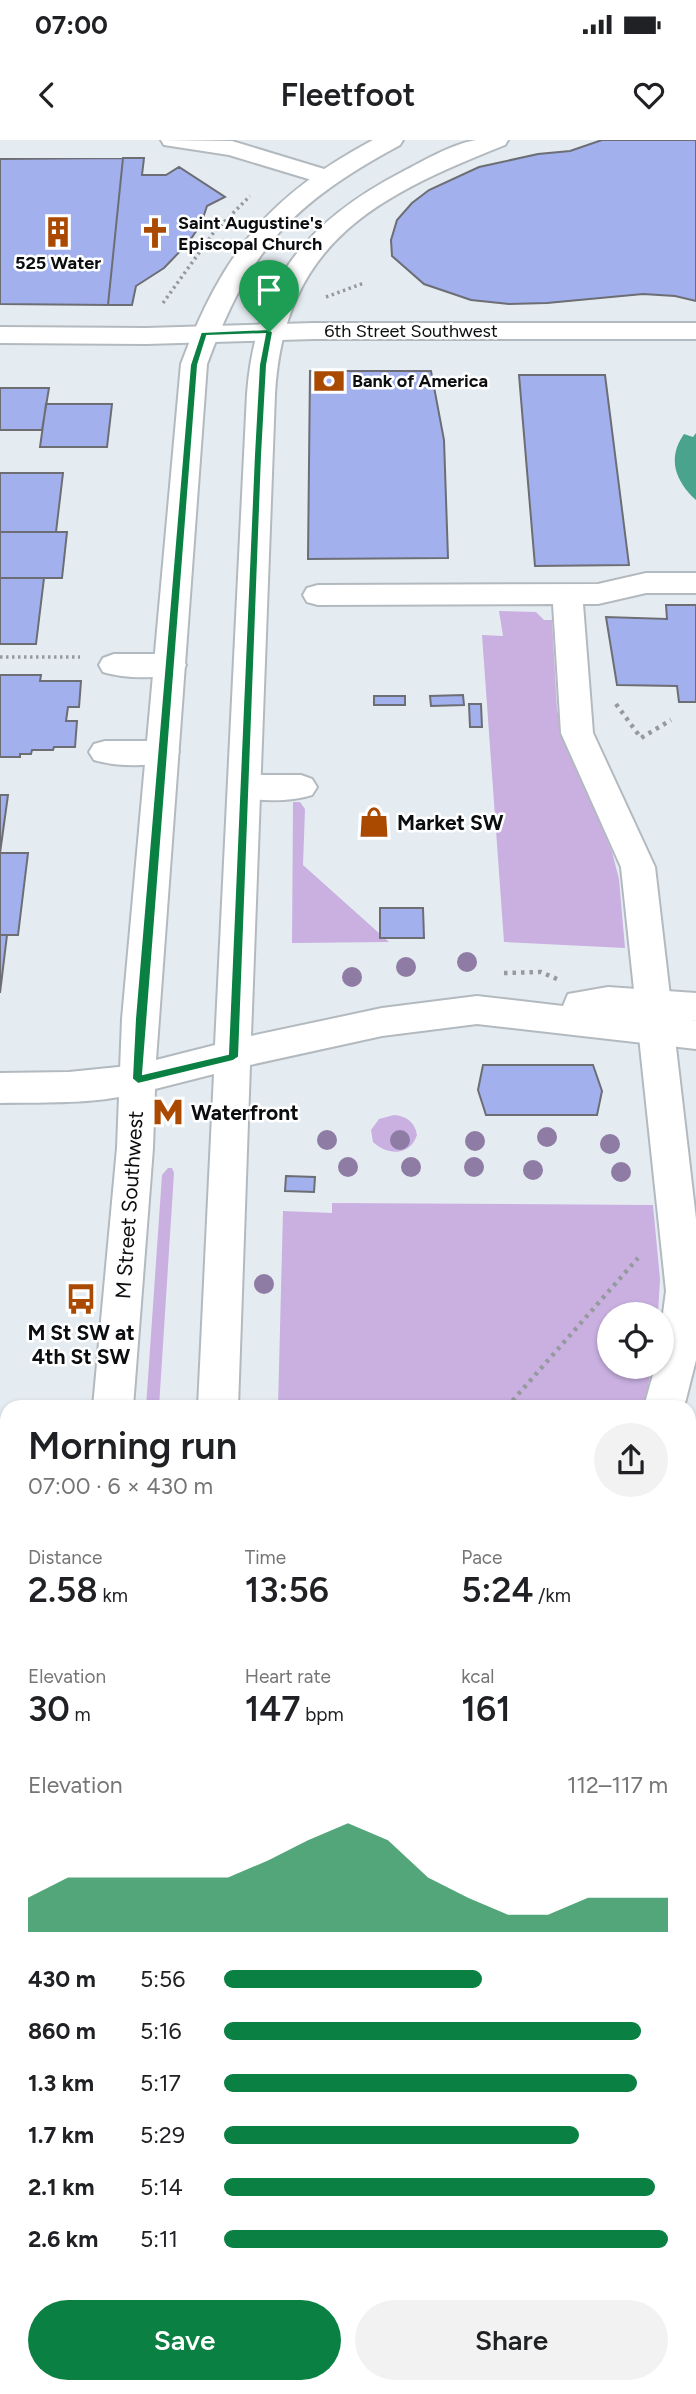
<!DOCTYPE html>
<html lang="en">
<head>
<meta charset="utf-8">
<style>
  body { margin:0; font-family:Figtree,sans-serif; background:#f2f2f2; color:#202124; height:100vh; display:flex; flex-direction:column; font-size:26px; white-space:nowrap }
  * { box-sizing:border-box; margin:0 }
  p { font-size:23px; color:#757577 }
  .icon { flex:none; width:38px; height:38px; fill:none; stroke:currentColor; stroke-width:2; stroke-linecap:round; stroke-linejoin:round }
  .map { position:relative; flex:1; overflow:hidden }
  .drawer { position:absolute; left:0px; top:1260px; width:696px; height:994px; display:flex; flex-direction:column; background:#fff; border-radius:21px 21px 0 0; box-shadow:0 2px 5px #0004 }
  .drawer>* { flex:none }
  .buttons { position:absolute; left:597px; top:1162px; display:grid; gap:14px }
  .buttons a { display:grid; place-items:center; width:77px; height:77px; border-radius:50%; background:#fff; box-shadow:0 2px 5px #0004; font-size:35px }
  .pin { position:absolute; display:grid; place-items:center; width:60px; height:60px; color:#fff; margin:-72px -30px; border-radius:50% 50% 50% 0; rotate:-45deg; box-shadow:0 0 7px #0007 }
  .pin .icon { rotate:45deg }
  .round { display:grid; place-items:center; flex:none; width:74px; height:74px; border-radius:37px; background:#f2f2f2 }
  .overview { display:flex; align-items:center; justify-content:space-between; height:119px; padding:0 28px }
  h1 { font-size:38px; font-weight:600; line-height:52px }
  .figures { display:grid; grid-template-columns:repeat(3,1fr); gap:10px; height:119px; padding:7px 28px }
  .figures div { display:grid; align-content:center }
  .figures b { font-size:35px; font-weight:600 }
  .figures small { font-size:19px; font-weight:400 }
  .figures p { font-size:19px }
  .chart { height:196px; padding:14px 28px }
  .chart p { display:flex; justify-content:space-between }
  .chart svg { width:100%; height:126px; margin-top:7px; fill:#0b8043; opacity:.7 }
  .button { display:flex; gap:14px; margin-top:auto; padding:14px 28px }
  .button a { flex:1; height:80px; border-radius:42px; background:#0b8043; color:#fff; font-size:28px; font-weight:600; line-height:80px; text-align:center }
  .button a+a { background:#f2f2f2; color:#202124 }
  ul { padding:0 28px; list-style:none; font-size:23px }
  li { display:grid; grid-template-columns:112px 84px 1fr; align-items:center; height:52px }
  li i { height:18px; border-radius:9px; background:#0b8043 }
  .status { display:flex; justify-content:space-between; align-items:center; height:49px; padding:0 35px; background:#fff; direction:ltr }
  .status svg { height:19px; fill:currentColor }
  header { display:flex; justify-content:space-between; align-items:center; height:91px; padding:0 28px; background:#fff; font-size:32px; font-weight:600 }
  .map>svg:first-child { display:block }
</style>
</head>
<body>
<div class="status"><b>07:00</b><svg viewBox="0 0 49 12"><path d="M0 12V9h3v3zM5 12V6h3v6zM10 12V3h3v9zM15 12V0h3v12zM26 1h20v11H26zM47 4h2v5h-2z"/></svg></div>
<header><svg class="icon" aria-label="back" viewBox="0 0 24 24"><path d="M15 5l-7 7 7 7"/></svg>Fleetfoot<svg class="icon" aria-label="heart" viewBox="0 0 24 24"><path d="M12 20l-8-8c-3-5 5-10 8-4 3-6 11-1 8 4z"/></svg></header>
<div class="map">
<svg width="696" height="2254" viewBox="0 0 696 2254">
  <rect width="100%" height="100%" fill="#e5ecf1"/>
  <path fill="#c9b0e1" d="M499,471l37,1 8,8h8l5,89 6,24 49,119 7,27 6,69 -121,-6 -22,-307 21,1z
    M293,662h7l5,7 -2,56 86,77 -97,1z
    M394,975c12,1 21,7 23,20 -7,21 -29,21 -44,7l-2,-12 8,-11z
    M168,1028h4l2,5 -15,234h-13l16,-232z
    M332,1063l321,2 7,74 -2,35h-49v53h42l-6,40h-367l5,-196 49,2z
    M690,1283l6,1v181l-6,-1z"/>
  <path fill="#4aa38d" d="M696,293v67c-21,-19 -29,-42 -12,-66l9,3z"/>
  <path fill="#a2b0ee" stroke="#6c6e74" stroke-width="2" d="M602,0h94v161l-21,-5 -32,-2 -96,9 -38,1 -38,-4 -47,-16 -32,-28 -1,-16 6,-20 15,-17 17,-13 50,-23 59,-13 32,-3z
    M123,18l-15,147 -108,-1v-145z
    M123,18h21l-2,17h24l13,-8 46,30 -18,9 -6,18 -13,19 -24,25 -28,18 -4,19h-24z
    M310,231h121l13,69 4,118 -140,1z
    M519,235h86l24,190 -94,1z
    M0,248h49l-7,42h-42z
    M46,264h66l-5,43h-67z
    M0,333h63l-7,59h-56z
    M0,392h67l-5,46h-62z
    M0,438h44l-8,66h-36z
    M666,465h30v97h-17l-2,-16 -60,-1 -11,-68 61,2z
    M0,535h41l-1,6h41l-2,26h-11l-2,14h11l-2,26h-21l-1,3h-21l-1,4h-11v3h-20z
    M463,555l1,10 -33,1 -1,-10z
    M374,556h31v9h-31z
    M469,564h12l1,23h-12z
    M0,655h8l-8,58z
    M0,713h28l-10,82h-18z
    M380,768h43l1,30h-44z
    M0,795h7l-7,58z
    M483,925h110l9,26 -5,24h-111l-8,-25z
    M286,1036l29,1 -1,15 -29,-1z
    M690,1796h6v458h-14l-1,-7h9z
    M282,2247h199l1,7h-201z"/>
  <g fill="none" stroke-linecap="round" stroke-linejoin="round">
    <defs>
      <path id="minor" d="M161,0l71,1 102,31 3,5 -3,5 -9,2 -96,-29 -65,-10z
        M314,183h382v16h-382l-168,5 -146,-1v-16l146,1z
        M646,433h50v20h-50l-48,11h-15l10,129 62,134 41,352v141l-12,47h-40l11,-40h7v-46l4,-30 -45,-424 -60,-134 -8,-129 -235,1 -11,-3 -4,-7 4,-7 11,-3 280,-1z
        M114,514h57l11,4 4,7 -4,7c-23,7 -56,7 -79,0l-4,-7 4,-7z
        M105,601h58l11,3 5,8 -5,8c-23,7 -57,7 -80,0l-5,-8 5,-8z
        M245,635h56l11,4 5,8 -5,8c-22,7 -56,7 -78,0l-5,-8 5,-8z
        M138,925l13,4 5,10 -5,10c-47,16 -102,13 -151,14v-30l69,-1z
        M0,1397h7v40h-7z
        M0,1588h7v44h-7z
        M690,1689l6,2v47l-6,-3z"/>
      <path id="major" d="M373,0h30l-3,5c-109,59 -150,103 -193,219l-51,696 59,-15 32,-651c8,-110 59,-172 155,-222 21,-11 50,-28 74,-32 10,0 22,0 32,0l-3,5c-128,51 -221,96 -230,249l-24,642 131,-28 95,-12 86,10 5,-12 40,-7 88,6v28l-4,-1 4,1v28l-219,-25 -95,12 -132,29 -12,342h-40l16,-333 -59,15 -2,59 -20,259h-40l24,-259 5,-129 59,-655c41,-110 87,-168 192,-224z
        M16,2247h52l-1,7h-52z
        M153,2247h52l-1,7h-52z"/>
    </defs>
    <use href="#minor" stroke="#b3babf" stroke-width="4"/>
    <use href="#major" stroke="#b3babf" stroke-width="4"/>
    <path stroke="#959a9e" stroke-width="3.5" stroke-dasharray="2.5 3.5" stroke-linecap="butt" d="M326,157l38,-14
      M163,163l51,-71 36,-36
      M0,517h80"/>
    <path stroke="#959a9e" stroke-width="4.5" stroke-dasharray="3.5 5" stroke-linecap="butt" d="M616,564l25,34 30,-18
      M504,833l37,-1 16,7
      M507,1267l131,-149"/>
    <use href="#minor" fill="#fff" fill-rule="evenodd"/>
    <use href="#major" fill="#fff" fill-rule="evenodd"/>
  </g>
  <g fill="#8f7ca5">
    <circle cx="467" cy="822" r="10"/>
    <circle cx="406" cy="827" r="10"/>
    <circle cx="352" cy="837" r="10"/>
    <circle cx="547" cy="997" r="10"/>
    <circle cx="327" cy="1000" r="10"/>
    <circle cx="400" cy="1000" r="10"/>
    <circle cx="475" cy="1001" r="10"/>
    <circle cx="610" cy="1004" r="10"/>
    <circle cx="348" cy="1027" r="10"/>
    <circle cx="411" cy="1027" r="10"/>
    <circle cx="474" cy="1027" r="10"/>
    <circle cx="533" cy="1030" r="10"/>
    <circle cx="621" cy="1032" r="10"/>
    <circle cx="264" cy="1144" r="10"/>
  </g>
  <path fill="#0b8043" stroke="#fff" stroke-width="2" fill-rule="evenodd" d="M269,189l4,3 -6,33 -5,90 -23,602 -6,4 -95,23 -6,-5 3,-60 55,-654 11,-33zM265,194l-6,31 -5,90 -26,599 -85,20 55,-709 9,-29z"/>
  <defs>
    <symbol id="building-bare" viewBox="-9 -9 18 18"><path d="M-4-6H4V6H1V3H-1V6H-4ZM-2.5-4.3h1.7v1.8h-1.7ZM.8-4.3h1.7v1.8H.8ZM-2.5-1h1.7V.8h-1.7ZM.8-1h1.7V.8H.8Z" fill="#aa4900" stroke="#fff" stroke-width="2.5" paint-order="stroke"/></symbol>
    <symbol id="church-bare" viewBox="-9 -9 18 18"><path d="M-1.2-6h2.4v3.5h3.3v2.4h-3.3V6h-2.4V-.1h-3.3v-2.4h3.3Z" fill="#aa4900" stroke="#fff" stroke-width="2.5" paint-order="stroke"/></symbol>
    <symbol id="bank-bare" viewBox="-9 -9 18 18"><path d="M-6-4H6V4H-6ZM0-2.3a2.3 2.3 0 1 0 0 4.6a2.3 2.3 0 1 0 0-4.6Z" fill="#aa4900" stroke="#fff" stroke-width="2.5" paint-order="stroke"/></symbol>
    <symbol id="shop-bare" viewBox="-9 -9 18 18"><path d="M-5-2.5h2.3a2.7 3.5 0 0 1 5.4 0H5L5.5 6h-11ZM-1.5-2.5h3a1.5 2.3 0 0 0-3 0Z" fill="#aa4900" stroke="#fff" stroke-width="2.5" paint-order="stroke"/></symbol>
    <symbol id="metro-bare" viewBox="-9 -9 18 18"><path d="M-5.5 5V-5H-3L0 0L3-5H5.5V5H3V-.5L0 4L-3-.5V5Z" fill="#aa4900" stroke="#fff" stroke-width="2.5" paint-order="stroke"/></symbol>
    <symbol id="bus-bare" viewBox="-9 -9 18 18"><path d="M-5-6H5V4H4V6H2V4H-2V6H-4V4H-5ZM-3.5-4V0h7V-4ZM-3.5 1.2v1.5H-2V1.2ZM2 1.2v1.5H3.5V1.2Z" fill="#aa4900" stroke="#fff" stroke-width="2.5" paint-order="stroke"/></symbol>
  </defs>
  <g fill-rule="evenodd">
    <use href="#building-bare" x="36" y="70" width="44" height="44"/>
    <use href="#church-bare" x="133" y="71" width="44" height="44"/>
    <use href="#bank-bare" x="307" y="219" width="44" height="44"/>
    <use href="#shop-bare" x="352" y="660" width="44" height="44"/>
    <use href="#metro-bare" x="146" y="950" width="44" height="44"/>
    <use href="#bus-bare" x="59" y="1137" width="44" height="44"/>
  </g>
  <g text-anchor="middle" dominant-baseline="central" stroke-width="5" stroke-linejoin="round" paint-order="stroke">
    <g font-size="18" font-weight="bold" fill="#0b0d0f" stroke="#fff" text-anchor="start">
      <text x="178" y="83">Saint Augustine's<tspan x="178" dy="21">Episcopal Church</tspan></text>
      <text x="58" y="123" text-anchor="middle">525 Water</text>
      <text x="352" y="241">Bank of America</text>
    </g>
    <g font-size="18" fill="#0b0d0f" stroke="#fff">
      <text x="411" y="191">6th Street Southwest</text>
    </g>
    <g font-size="21" font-weight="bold" fill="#0b0d0f" stroke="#fff" text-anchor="start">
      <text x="397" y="682">Market SW</text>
      <text x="191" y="972">Waterfront</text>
      <text x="81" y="1192" text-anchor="middle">M St SW at<tspan x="81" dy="24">4th St SW</tspan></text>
    </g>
    <g font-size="21" fill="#0b0d0f" stroke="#fff">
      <text transform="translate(129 1065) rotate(-86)">M Street Southwest</text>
    </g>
  </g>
</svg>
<div class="buttons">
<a><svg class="icon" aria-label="locate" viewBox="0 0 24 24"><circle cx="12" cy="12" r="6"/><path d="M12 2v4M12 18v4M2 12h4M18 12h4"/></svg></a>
</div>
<div class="pin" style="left:269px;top:192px;background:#1e9e55"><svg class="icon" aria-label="arrive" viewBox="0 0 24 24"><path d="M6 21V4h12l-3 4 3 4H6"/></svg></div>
<section class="drawer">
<div class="overview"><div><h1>Morning run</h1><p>07:00 · 6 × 430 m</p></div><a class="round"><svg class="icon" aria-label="share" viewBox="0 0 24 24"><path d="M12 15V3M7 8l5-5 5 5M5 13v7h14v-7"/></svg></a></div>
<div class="figures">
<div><p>Distance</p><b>2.58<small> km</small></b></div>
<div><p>Time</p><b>13:56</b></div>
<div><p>Pace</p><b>5:24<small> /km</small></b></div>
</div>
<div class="figures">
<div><p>Elevation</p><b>30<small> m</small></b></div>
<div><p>Heart rate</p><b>147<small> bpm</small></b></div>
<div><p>kcal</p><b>161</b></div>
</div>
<div class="chart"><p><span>Elevation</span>112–117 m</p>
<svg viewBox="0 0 160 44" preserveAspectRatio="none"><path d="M0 44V32L10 25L20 25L30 25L40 25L50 25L60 19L70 12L80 6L90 12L100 25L110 32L120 38L130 38L140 32L150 32L160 32V44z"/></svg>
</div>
<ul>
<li><b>430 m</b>5:56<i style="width:58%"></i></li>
<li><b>860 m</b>5:16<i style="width:94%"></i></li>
<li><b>1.3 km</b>5:17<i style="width:93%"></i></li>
<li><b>1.7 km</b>5:29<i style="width:80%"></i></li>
<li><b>2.1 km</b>5:14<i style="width:97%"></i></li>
<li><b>2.6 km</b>5:11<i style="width:100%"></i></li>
</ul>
<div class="button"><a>Save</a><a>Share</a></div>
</section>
</div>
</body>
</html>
